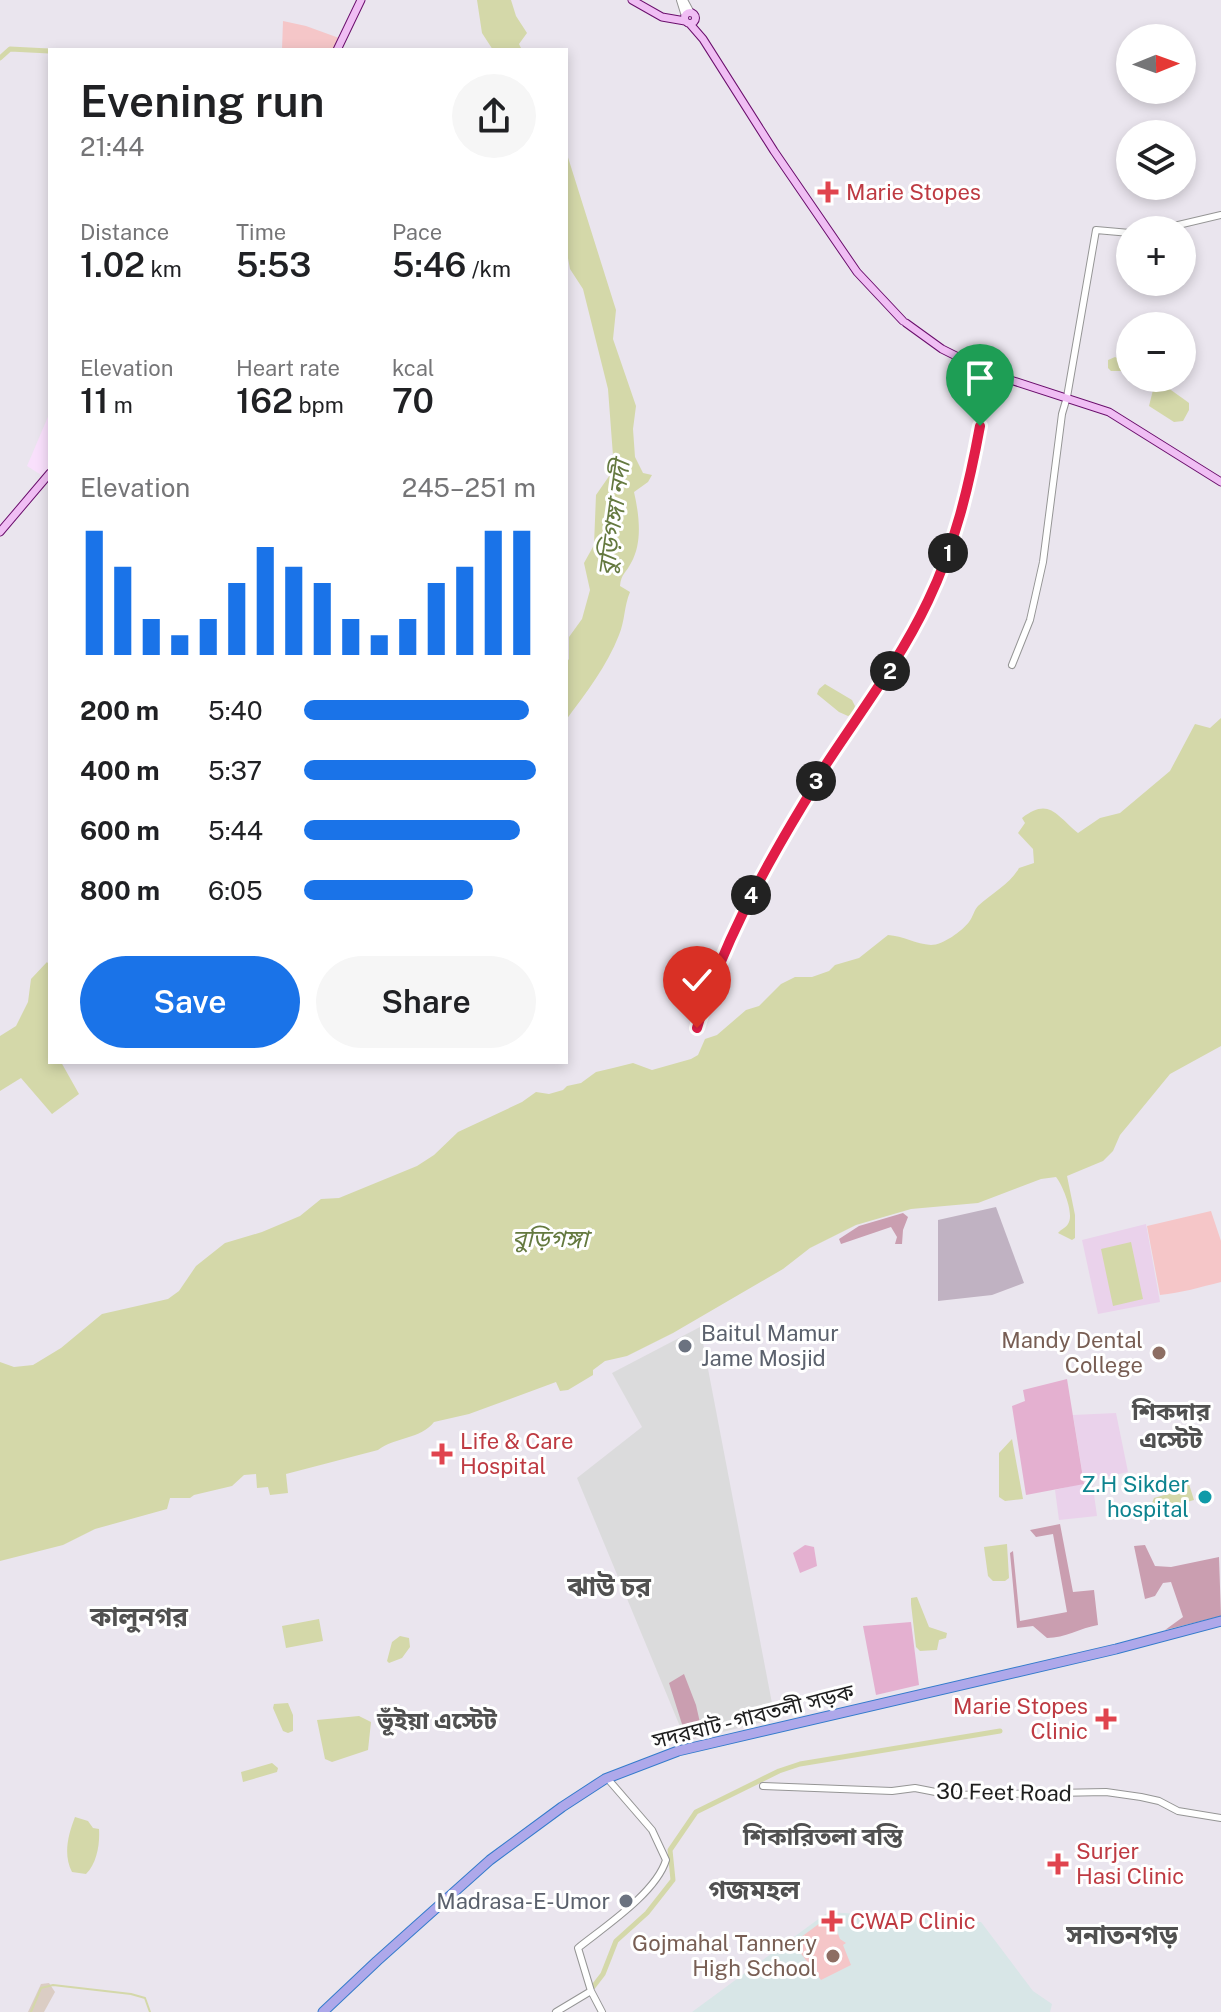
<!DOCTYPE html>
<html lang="en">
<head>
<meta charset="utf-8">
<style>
  body { margin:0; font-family:"Public Sans","Noto Sans Bengali",sans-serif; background:#f6f6f6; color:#202124; height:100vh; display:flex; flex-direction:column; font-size:30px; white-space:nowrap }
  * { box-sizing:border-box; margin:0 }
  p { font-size:26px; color:#757577 }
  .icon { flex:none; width:44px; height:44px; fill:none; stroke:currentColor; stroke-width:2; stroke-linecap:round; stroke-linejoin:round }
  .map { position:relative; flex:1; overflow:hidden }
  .drawer { position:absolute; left:48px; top:48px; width:520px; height:1016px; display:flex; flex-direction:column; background:#fff; border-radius:0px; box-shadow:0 4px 12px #0003 }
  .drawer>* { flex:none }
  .needle { width:52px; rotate:89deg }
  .buttons { position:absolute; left:1116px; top:24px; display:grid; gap:16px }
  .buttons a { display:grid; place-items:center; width:80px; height:80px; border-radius:50%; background:#fff; box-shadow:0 4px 12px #0003; font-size:40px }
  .pin { position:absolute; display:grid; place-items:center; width:68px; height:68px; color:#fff; margin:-82px -34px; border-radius:50% 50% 50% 0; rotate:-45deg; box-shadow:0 0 8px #0007 }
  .pin .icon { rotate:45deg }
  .km { position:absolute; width:40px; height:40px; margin:-20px; border-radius:50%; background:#222; color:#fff; font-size:22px; line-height:40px; text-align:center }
  .round { display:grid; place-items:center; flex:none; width:84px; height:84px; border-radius:42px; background:#f6f6f6 }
  .summary { display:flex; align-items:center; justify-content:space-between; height:136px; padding:0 32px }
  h1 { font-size:44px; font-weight:600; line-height:60px }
  .stats { display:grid; grid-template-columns:repeat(3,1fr); gap:12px; height:136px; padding:8px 32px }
  .stats div { display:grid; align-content:center }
  .stats b { font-size:34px; font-weight:600 }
  .stats small { font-size:22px; font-weight:400 }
  .stats p { font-size:22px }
  .chart { height:224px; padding:16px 32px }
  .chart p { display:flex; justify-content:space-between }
  .chart svg { width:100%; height:144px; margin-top:8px; stroke:#1a73e8; stroke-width:6 }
  .action { display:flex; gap:16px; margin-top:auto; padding:16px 32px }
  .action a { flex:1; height:92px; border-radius:48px; background:#1a73e8; color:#fff; font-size:32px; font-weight:600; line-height:92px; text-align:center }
  .action a+a { background:#f6f6f6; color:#202124 }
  ul { padding:0 32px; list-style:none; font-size:26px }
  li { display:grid; grid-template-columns:128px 96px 1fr; align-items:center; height:60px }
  li i { height:20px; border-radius:10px; background:#1a73e8 }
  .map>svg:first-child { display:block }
</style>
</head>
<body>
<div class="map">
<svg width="1221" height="2012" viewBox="0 0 1221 2012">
  <rect width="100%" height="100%" fill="#eae5ee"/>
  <path fill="#dbdbdc" d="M700,1327l75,392 -89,22 -109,-263 65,-51 -30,-54z"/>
  <path fill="#d8e6e7" d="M828,1912l153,10 52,69 19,13 -2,8h-358z"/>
  <path fill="#f9e0fc" d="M50,412v61l-4,5 -19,-12z"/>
  <path fill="#c0b2c2" d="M996,1207l28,76 -32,12 -54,6v-81z"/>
  <path fill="#ead2eb" d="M1146,1224l14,78 -62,12 -16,-74z
    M1116,1413l12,59 -36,8 5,36 -38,4 -4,-30 29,-7 -11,-68z"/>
  <path fill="#e4b0d0" d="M1067,1379l17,105 -58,11 -14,-89 13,-5 -2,-11z
    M805,1545l9,2 3,19 -17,7 -7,-20z
    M911,1622l8,63 -43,10 -13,-69z"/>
  <path fill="#ca9eb0" d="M903,1213l5,4 -5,13 -1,14h-7l2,-7 -6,-10 -50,17 -2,-5 20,-13z
    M1060,1524l13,68 21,-2 4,35c-18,3 -33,13 -51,13l-14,-12 -16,2 -7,-75 3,-2 7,70 47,-9 -14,-78 -17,3 -6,-7z
    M1145,1545l10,21 16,1 48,-10 2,59 -56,14 18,-13 -12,-35 -8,1 -8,13 -10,3 -11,-53z
    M684,1674l12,31 7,31 -16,4 -18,-57z"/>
  <path fill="#dbcdc4" d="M49,1983l6,9 -11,20h-16l13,-28z"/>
  <path fill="#f5c6c8" d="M283,21l23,5 33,12 -6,12h-51z
    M1211,1211l10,30v41c-20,5 -40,11 -61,13l-13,-69z
    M831,1915l9,24 6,4 -3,2 8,20 -30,15 -28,-37z"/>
  <path fill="#d4d8a9" d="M477,0h34l5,16 11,17 -8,11 3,6h-29l-11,-17z
    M566,151l50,159 -3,29 23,67 -3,23 2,28 8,16 9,2 -4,7 -14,10c5,22 9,50 -3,71 -5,10 -10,11 -11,23l10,6c-6,14 -5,29 -11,43 -12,31 -33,58 -53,85v-57l3,-4v-22l13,-18 8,-29 -6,-27 10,-18 2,-50 18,-26 -6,-80 -25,-100 -13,-20 -4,-22z
    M1115,357l15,7v14h24l31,22 4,3v7l-6,11 -9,1 -25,-16 5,-20 -2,-3c-14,-4 -16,5 -27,-12h-14l-3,-3v-8z
    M825,684l27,16 3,6 -2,8 -5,2 -9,-4 -22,-18 2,-5z
    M1221,718v328l-51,28 -50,61 -7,16 -10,10 -36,15 8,39v23l-3,2 -14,-7c3,-4 8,-5 10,-9 7,-10 -6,-40 -12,-47l-15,2 -63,24 -67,6 -55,16 -46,23 -27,21 -110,64 -46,23 -22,5 -12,9v5l-25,15 -8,1 -4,-9 -87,32 -35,8c-13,17 -39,15 -56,28l-92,24 2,19 -18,2 -2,-8 -11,1 -1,-14 -12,1 -12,11 -38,9 -4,3h-20l-3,11 -72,20 -32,16 -63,16v-199l14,5 19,-2 28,-17 41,-34 66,-15 11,-8 17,-25 29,-23 37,-11 38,-16 21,-17 18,-1 78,-32 17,-11 24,-23 64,-30 14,-10 13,2 14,-4 4,-4 14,-3 15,-11 17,-4 20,-5 19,7 39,-11 7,-4 7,-16 12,-4 29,-25 13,-4 22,-22 14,-7h17l17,-6 6,-6 24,-7 29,-23c15,1 28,9 43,10 12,0 31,-14 38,-23 4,-5 5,-12 9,-16 14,-13 32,-22 41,-38l15,-5 -1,-14 -15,-16 7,-10 -3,-5c27,-21 34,-3 56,15l22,-15 20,-5 50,-42 25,-47 15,4z
    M47,962l3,4v96h11l18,32 -27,20 -31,-36 -21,13v-55l16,-10 12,-24 3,-23z
    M1131,1242l12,57 -30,7 -12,-57z
    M1012,1439l11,60 -18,2 -6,-4v-44z
    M1188,1481l6,19 -14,4 1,3 -29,6 -2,-5 4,-10 20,-6 4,-8z
    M1007,1544l2,34 -4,3h-12l-5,-5 -4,-29z
    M917,1597l12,30 18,6 -1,5 -7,2 -2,10 -17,1 -4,-4 -5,-43v-6z
    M319,1619l4,22 -37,7 -4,-22z
    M400,1636l9,2 1,9 -8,11 -13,5 -2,-2 5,-19z
    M288,1703l5,12v16l-5,2 -5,-2 -10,-23 1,-4z
    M359,1716l12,6 -3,28 -36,12 -7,-3 -8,-39z
    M272,1763l6,5 -1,4 -34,10 -2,-10z
    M75,1817l13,4 5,7 6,1c1,15 -2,34 -13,45l-14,-2c-9,-17 -4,-37 3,-55z"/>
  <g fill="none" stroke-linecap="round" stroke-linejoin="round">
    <path stroke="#d4d8a9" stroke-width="2" d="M31,2012l10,-24 12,-3 78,9 14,4 5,14"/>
    <path stroke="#d4d8a9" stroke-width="5" d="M0,58l10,-9 39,2
      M593,1987l10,-13 13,-33 31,-28 26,-33 -3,-30 26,-38 83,-41 21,-7 200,-33"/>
    <defs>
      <path id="tertiary" d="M680,0l5,16
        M684,0l7,13
        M1157,230l64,-15
        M1012,665l18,-45 13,-58 19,-148 5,-17 29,-167 34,3
        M697,1028l10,-35 48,-107 68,-117 70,-103 35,-66 16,-34 21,-64 18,-100 9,-28
        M763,1786l129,5 23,-3 36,7 155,-3 35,5 18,4 19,10 43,7
        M556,2012l35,-21
        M602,2012l-11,-21 -13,-43c26,-21 78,-55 88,-88l-14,-30 -45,-52"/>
      <path id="secondary" d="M632,0l30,17 23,4
        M684.5 18a5.5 5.5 0 1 1 11 0a5.5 5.5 0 1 1-11 0Z
        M690,24l13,15 71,112 83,121 46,49
        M337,50l24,-50
        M906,323l36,26 50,25 117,38 112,70
        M0,532l50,-59"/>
      <path id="trunk" d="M323,2012l54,-51 113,-101 72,-53 43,-28 73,-28 438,-102 105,-28"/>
    </defs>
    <use href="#tertiary" stroke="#959595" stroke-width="8"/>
    <use href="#secondary" stroke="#6a0e6c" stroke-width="9"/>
    <use href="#trunk" stroke="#347bcb" stroke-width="11"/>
    <use href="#tertiary" stroke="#fff" stroke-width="6"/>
    <use href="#secondary" stroke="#f0bef4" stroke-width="7"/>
    <use href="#trunk" stroke="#aea8ea" stroke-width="9"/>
  </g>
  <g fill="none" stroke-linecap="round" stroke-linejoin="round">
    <defs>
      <path id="route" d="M697,1028c24,-80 64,-154 107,-225 8,-12 13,-26 21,-37 36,-55 75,-106 103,-165 27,-56 41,-115 52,-175"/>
    </defs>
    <use href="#route" stroke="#fff" stroke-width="16"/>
    <use href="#route" stroke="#e11d48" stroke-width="10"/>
  </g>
  <g fill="#e0444e" stroke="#fff" stroke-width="3">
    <path d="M824 180h8v8h8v8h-8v8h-8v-8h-8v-8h8z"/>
    <path d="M438 1442h8v8h8v8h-8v8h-8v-8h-8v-8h8z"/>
    <path d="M1102 1707h8v8h8v8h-8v8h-8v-8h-8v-8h8z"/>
    <path d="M1054 1852h8v8h8v8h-8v8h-8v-8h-8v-8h8z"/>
    <path d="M828 1909h8v8h8v8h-8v8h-8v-8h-8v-8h8z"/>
  </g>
  <g fill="#6b7280" stroke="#fff" stroke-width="3">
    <circle cx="685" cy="1346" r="8"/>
    <circle cx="626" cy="1901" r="8"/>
  </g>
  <g fill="#8d6e63" stroke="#fff" stroke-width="3">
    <circle cx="1159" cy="1353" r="8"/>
    <circle cx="833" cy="1956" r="8"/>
  </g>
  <circle fill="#0f9aa8" stroke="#fff" stroke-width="3" cx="1205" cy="1497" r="8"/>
  <g text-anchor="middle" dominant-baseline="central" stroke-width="6" stroke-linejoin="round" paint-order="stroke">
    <g font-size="22" fill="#be3a42" stroke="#fff" text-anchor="start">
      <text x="846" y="192">Marie Stopes</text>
      <text x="460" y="1441">Life &amp; Care<tspan x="460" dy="25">Hospital</tspan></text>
      <text x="1088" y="1706" text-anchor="end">Marie Stopes<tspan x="1088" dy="25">Clinic</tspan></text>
      <text x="1076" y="1851">Surjer<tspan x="1076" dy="25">Hasi Clinic</tspan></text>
      <text x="850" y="1921">CWAP Clinic</text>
    </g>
    <g font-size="22" fill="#5b616d" stroke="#fff" text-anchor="start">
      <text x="701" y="1333">Baitul Mamur<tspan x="701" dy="25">Jame Mosjid</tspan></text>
      <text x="610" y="1901" text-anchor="end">Madrasa-E-Umor</text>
    </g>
    <g font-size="22" fill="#785e54" stroke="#fff" text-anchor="end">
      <text x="1143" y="1340">Mandy Dental<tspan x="1143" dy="25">College</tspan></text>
      <text x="817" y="1943">Gojmahal Tannery<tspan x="817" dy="25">High School</tspan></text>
    </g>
    <g font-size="22" fill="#0d838f" stroke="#fff" text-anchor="end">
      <text x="1189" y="1484">Z.H Sikder<tspan x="1189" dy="25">hospital</tspan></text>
    </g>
    <g font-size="22" fill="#1e1e1e" stroke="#fff">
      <text transform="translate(753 1716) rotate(-14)">সদরঘাট - গাবতলী সড়ক</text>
      <text transform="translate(1004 1792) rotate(1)">30 Feet Road</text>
    </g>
    <g font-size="24" font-style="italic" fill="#64793f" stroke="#fff">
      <text transform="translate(613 518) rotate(-82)">বুড়িগঙ্গা নদী</text>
      <text x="550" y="1238">বুড়িগঙ্গা</text>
    </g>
    <g font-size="24" font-weight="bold" fill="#515151" stroke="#fff">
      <text x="1171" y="1411">শিকদার<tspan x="1171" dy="28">এস্টেট</tspan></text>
      <text x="437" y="1720">ভূঁইয়া এস্টেট</text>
      <text x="823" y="1836">শিকারিতলা বস্তি</text>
    </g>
    <g font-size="26" font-weight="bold" fill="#515151" stroke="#fff">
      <text x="609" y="1586">ঝাউ চর</text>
      <text x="139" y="1616">কালুনগর</text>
      <text x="754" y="1889">গজমহল</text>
      <text x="1122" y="1934">সনাতনগড়</text>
    </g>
  </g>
</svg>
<div class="buttons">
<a><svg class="needle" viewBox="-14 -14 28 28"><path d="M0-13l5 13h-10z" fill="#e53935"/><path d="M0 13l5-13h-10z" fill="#757577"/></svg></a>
<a><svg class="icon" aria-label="layers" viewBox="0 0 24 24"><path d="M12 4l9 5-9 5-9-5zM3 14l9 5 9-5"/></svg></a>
<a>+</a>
<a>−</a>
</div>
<div class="pin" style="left:980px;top:426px;background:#1e9e55"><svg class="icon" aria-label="arrive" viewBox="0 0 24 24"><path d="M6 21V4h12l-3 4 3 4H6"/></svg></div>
<div class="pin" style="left:697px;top:1028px;background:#d93025"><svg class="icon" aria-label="check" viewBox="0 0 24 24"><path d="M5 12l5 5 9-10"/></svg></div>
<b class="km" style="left:948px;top:553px">1</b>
<b class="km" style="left:890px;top:671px">2</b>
<b class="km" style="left:816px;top:781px">3</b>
<b class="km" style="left:751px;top:895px">4</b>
<section class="drawer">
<div class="summary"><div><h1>Evening run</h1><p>21:44</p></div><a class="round"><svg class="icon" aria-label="share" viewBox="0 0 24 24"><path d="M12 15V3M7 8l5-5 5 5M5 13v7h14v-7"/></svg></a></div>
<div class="stats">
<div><p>Distance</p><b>1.02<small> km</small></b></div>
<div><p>Time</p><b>5:53</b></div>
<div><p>Pace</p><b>5:46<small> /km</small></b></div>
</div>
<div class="stats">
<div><p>Elevation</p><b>11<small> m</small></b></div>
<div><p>Heart rate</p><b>162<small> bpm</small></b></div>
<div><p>kcal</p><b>70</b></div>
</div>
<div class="chart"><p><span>Elevation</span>245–251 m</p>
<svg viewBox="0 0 160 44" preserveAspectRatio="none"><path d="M5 44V6M15 44V17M25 44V33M35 44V38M45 44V33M55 44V22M65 44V11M75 44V17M85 44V22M95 44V33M105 44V38M115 44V33M125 44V22M135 44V17M145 44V6M155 44V6"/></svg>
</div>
<ul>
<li><b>200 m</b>5:40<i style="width:97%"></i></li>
<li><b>400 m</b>5:37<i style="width:100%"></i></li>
<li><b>600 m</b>5:44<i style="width:93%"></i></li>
<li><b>800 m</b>6:05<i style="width:73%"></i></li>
</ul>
<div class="action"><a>Save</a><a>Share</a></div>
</section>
</div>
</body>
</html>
